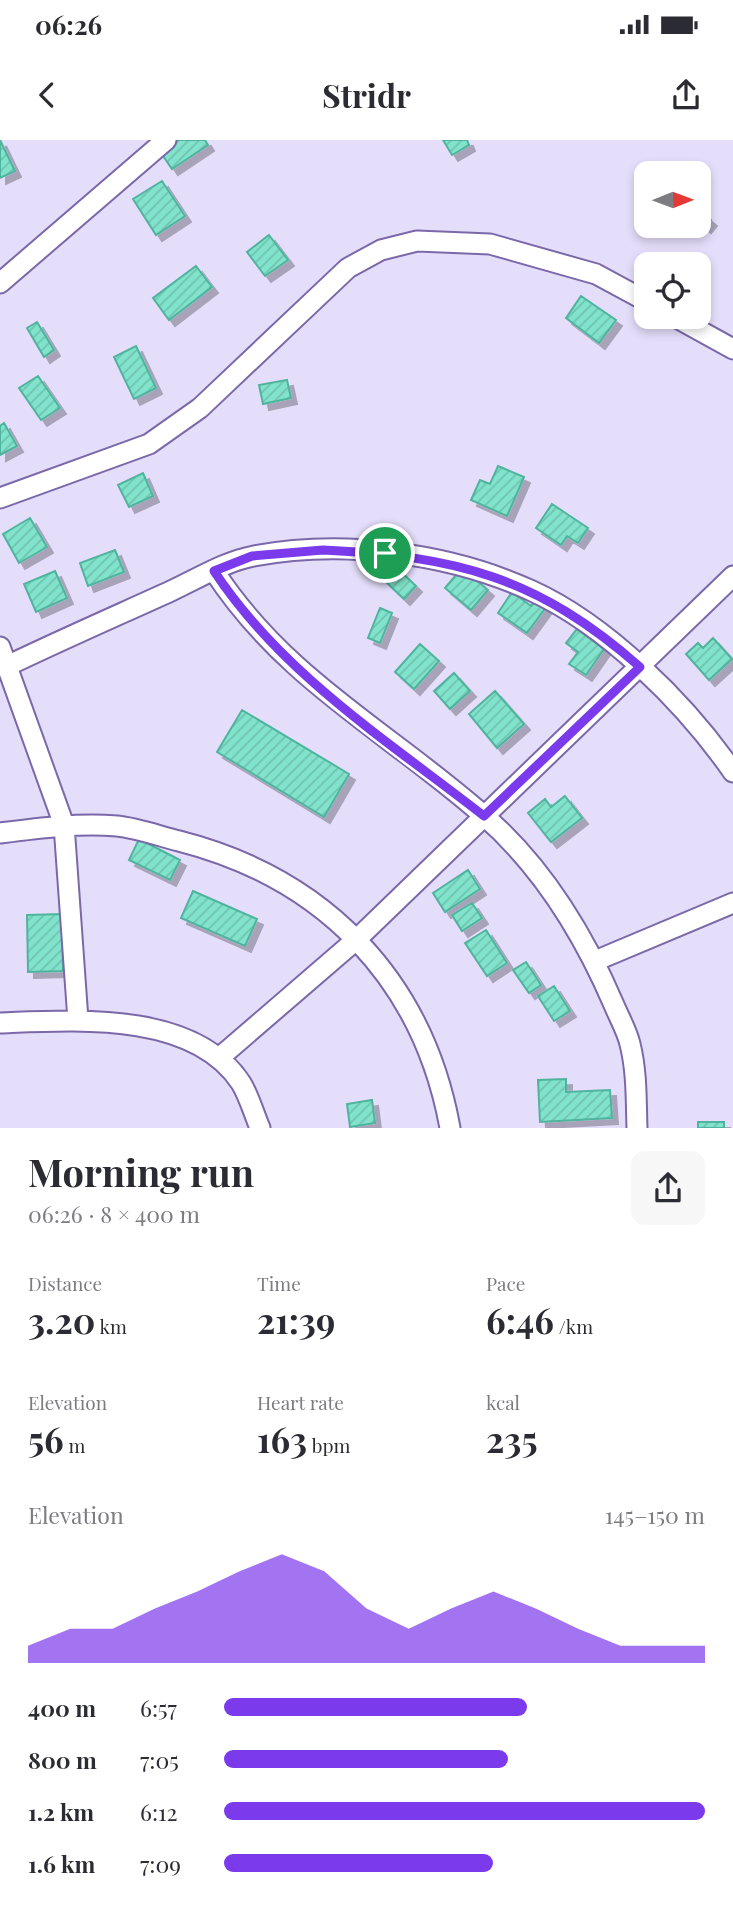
<!DOCTYPE html>
<html lang="en">
<head>
<meta charset="utf-8">
<style>
  body { margin:0; font-family:"Playfair Display",serif; background:#f7f7f7; color:#2b2b33; height:100vh; display:flex; flex-direction:column; font-size:26px; white-space:nowrap }
  * { box-sizing:border-box; margin:0 }
  p { font-size:23px; color:#7c7c81 }
  .icon { flex:none; width:38px; height:38px; fill:none; stroke:currentColor; stroke-width:2; stroke-linecap:round; stroke-linejoin:round }
  .map { position:relative; height:988px; overflow:hidden }
  .side { display:flex; flex-direction:column; background:#fff; flex:1 }
  .side>* { flex:none }
  .needle { width:46px; rotate:89deg }
  .tools { position:absolute; left:634px; top:21px; display:grid; gap:14px }
  .tools a { display:grid; place-items:center; width:77px; height:77px; border-radius:14px; background:#fff; box-shadow:0 4px 10px #0003; font-size:35px }
  .pin { position:absolute; display:grid; place-items:center; width:60px; height:60px; color:#fff; margin:-30px; border:4px solid #fff; border-radius:50%; box-shadow:0 2px 7px #0007 }
  .round { display:grid; place-items:center; flex:none; width:74px; height:74px; border-radius:14px; background:#f7f7f7 }
  .overview { display:flex; align-items:center; justify-content:space-between; height:119px; padding:0 28px }
  h1 { font-size:38px; font-weight:700; line-height:52px }
  .figures { display:grid; grid-template-columns:repeat(3,1fr); gap:10px; height:119px; padding:7px 28px }
  .figures div { display:grid; align-content:center }
  .figures b { font-size:35px; font-weight:700 }
  .figures small { font-size:19px; font-weight:400 }
  .figures p { font-size:19px }
  .chart { height:196px; padding:14px 28px }
  .chart p { display:flex; justify-content:space-between }
  .chart svg { width:100%; height:126px; margin-top:7px; fill:#7c3aed; opacity:.7 }
  ul { padding:0 28px; list-style:none; font-size:23px }
  li { display:grid; grid-template-columns:112px 84px 1fr; align-items:center; height:52px }
  li i { height:18px; border-radius:9px; background:#7c3aed }
  .status { display:flex; justify-content:space-between; align-items:center; height:49px; padding:0 35px; background:#fff; direction:ltr }
  .status svg { height:19px; fill:currentColor }
  header { display:flex; justify-content:space-between; align-items:center; height:91px; padding:0 28px; background:#fff; font-size:32px; font-weight:700 }
  .map>svg:first-child { display:block }
</style>
</head>
<body>
<div class="status"><b>06:26</b><svg viewBox="0 0 49 12"><path d="M0 12V9h3v3zM5 12V6h3v6zM10 12V3h3v9zM15 12V0h3v12zM26 1h20v11H26zM47 4h2v5h-2z"/></svg></div>
<header><svg class="icon" aria-label="back" viewBox="0 0 24 24"><path d="M15 5l-7 7 7 7"/></svg>Stridr<svg class="icon" aria-label="share" viewBox="0 0 24 24"><path d="M12 15V3M7 8l5-5 5 5M5 13v7h14v-7"/></svg></header>
<div class="map">
<svg width="733" height="988" viewBox="0 0 733 988">
  <defs>
    <pattern id="building-hatch" width="6" height="6" patternUnits="userSpaceOnUse" patternTransform="scale(1.75)"><rect width="6" height="6" fill="#81e3cb"/><path d="M-1 1l2-2M0 6l6-6M5 7l2-2" fill="none" stroke="#70c3b0"/></pattern>
    <filter id="shadow"><feDropShadow dx="6" dy="6" stdDeviation="0" flood-color="#0004"/></filter>
  </defs>
  <rect width="100%" height="100%" fill="#e5defb"/>
  <path fill="url(#building-hatch)" stroke="#50b49e" stroke-width="2" filter="url(#shadow)" d="M0,0l15,31 -15,7z
    M179,0h26l3,5 -36,24 -11,-16z
    M443,0h24l2,5 -17,10z
    M162,41l23,35 -29,19 -23,-36z
    M699,70l12,10 -6,7 -7,-6z
    M269,95l19,25 -23,16 -18,-24z
    M196,126l16,21 -43,33 -16,-22z
    M581,156l35,24 -17,23 -33,-25z
    M37,182l17,28 -10,7 -17,-29z
    M136,206l20,42 -22,11 -20,-42z
    M38,236l22,32 -19,12 -22,-32z
    M287,240l4,18 -28,6 -4,-19z
    M4,283l13,23 -17,9v-29z
    M498,326l26,11 -17,39 -36,-16 9,-20 10,4z
    M143,333l10,23 -24,11 -11,-22z
    M552,364l36,24 -10,15 -11,-7 -6,9 -25,-17z
    M30,378l17,29 -28,16 -16,-29z
    M115,410l9,22 -36,14 -8,-23z
    M397,428l19,18 -12,13 -19,-18z
    M462,428l26,22 -17,20 -26,-22z
    M55,431l12,27 -31,14 -12,-28z
    M512,452l19,14 5,-6 10,7 -19,26 -29,-20z
    M380,468l12,5 -12,30 -12,-5z
    M577,489l27,20 -18,26 -17,-11 9,-12 -12,-9z
    M713,498l19,21 -23,21 -23,-26 12,-11 5,5z
    M420,504l19,17 -25,28 -19,-17z
    M454,533l16,18 -20,18 -16,-18z
    M495,551l29,33 -27,24 -28,-34z
    M242,570l107,64 -25,43 -107,-65z
    M565,656l17,22 -31,24 -23,-29 17,-14 6,8z
    M139,699l41,21 -10,20 -41,-20z
    M468,730l12,19 -35,23 -12,-19z
    M193,751l64,28 -12,27 -64,-28z
    M472,763l10,15 -20,13 -10,-16z
    M62,774l1,57 -35,1 -1,-57z
    M486,790l21,33 -20,13 -22,-33z
    M526,822l15,23 -12,8 -16,-23z
    M554,846l16,25 -16,10 -16,-25z
    M566,939v13l44,-2 2,28 -72,4 -2,-42z
    M372,960l3,23 -25,4 -3,-23z
    M698,982h26v6h-26z"/>
  <g fill="none" stroke-linecap="round" stroke-linejoin="round">
    <defs>
      <path id="street" d="M0,143l166,-143
        M675,177l58,32
        M0,358l149,-54 51,-36 148,-140 33,-18 36,-9 73,3 106,30 50,27
        M214,431c71,109 175,161 269,244 58,50 101,120 131,190 5,12 13,26 16,39 7,28 6,56 7,84
        M0,507l64,178 14,195
        M7,526c54,-26 109,-50 164,-75 26,-12 55,-30 83,-35 89,-17 194,-3 276,34 76,34 156,114 203,182
        M0,693c39,-5 77,-10 117,-7 20,2 42,10 62,15 145,37 244,138 271,287
        M595,821l138,-58
        M0,883c75,-3 194,-12 241,60 8,13 13,31 19,45
        M219,918l138,-119 376,-363"/>
    </defs>
    <use href="#street" stroke="#7b68a9" stroke-width="23"/>
    <use href="#street" stroke="#fff" stroke-width="19"/>
  </g>
  <g fill="none" stroke-linecap="round" stroke-linejoin="round">
    <defs>
      <path id="route" d="M323,410c133,6 215,27 317,117l-156,149c-96,-75 -202,-142 -270,-245l38,-15z"/>
    </defs>
    <use href="#route" stroke="#fff" stroke-width="14"/>
    <use href="#route" stroke="#7c3aed" stroke-width="9"/>
  </g>
</svg>
<div class="tools">
<a><svg class="needle" viewBox="-14 -14 28 28"><path d="M0-13l5 13h-10z" fill="#e53935"/><path d="M0 13l5-13h-10z" fill="#7c7c81"/></svg></a>
<a><svg class="icon" aria-label="locate" viewBox="0 0 24 24"><circle cx="12" cy="12" r="6"/><path d="M12 2v4M12 18v4M2 12h4M18 12h4"/></svg></a>
</div>
<div class="pin" style="left:385px;top:413px;background:#1e9e55"><svg class="icon" aria-label="arrive" viewBox="0 0 24 24"><path d="M6 21V4h12l-3 4 3 4H6"/></svg></div>
</div>
<section class="side">
<div class="overview"><div><h1>Morning run</h1><p>06:26 · 8 × 400 m</p></div><a class="round"><svg class="icon" aria-label="share" viewBox="0 0 24 24"><path d="M12 15V3M7 8l5-5 5 5M5 13v7h14v-7"/></svg></a></div>
<div class="figures">
<div><p>Distance</p><b>3.20<small> km</small></b></div>
<div><p>Time</p><b>21:39</b></div>
<div><p>Pace</p><b>6:46<small> /km</small></b></div>
</div>
<div class="figures">
<div><p>Elevation</p><b>56<small> m</small></b></div>
<div><p>Heart rate</p><b>163<small> bpm</small></b></div>
<div><p>kcal</p><b>235</b></div>
</div>
<div class="chart"><p><span>Elevation</span>145–150 m</p>
<svg viewBox="0 0 160 44" preserveAspectRatio="none"><path d="M0 44V38L10 32L20 32L30 25L40 19L50 12L60 6L70 12L80 25L90 32L100 25L110 19L120 25L130 32L140 38L150 38L160 38V44z"/></svg>
</div>
<ul>
<li><b>400 m</b>6:57<i style="width:63%"></i></li>
<li><b>800 m</b>7:05<i style="width:59%"></i></li>
<li><b>1.2 km</b>6:12<i style="width:100%"></i></li>
<li><b>1.6 km</b>7:09<i style="width:56%"></i></li>
</ul>
</section>
</body>
</html>
